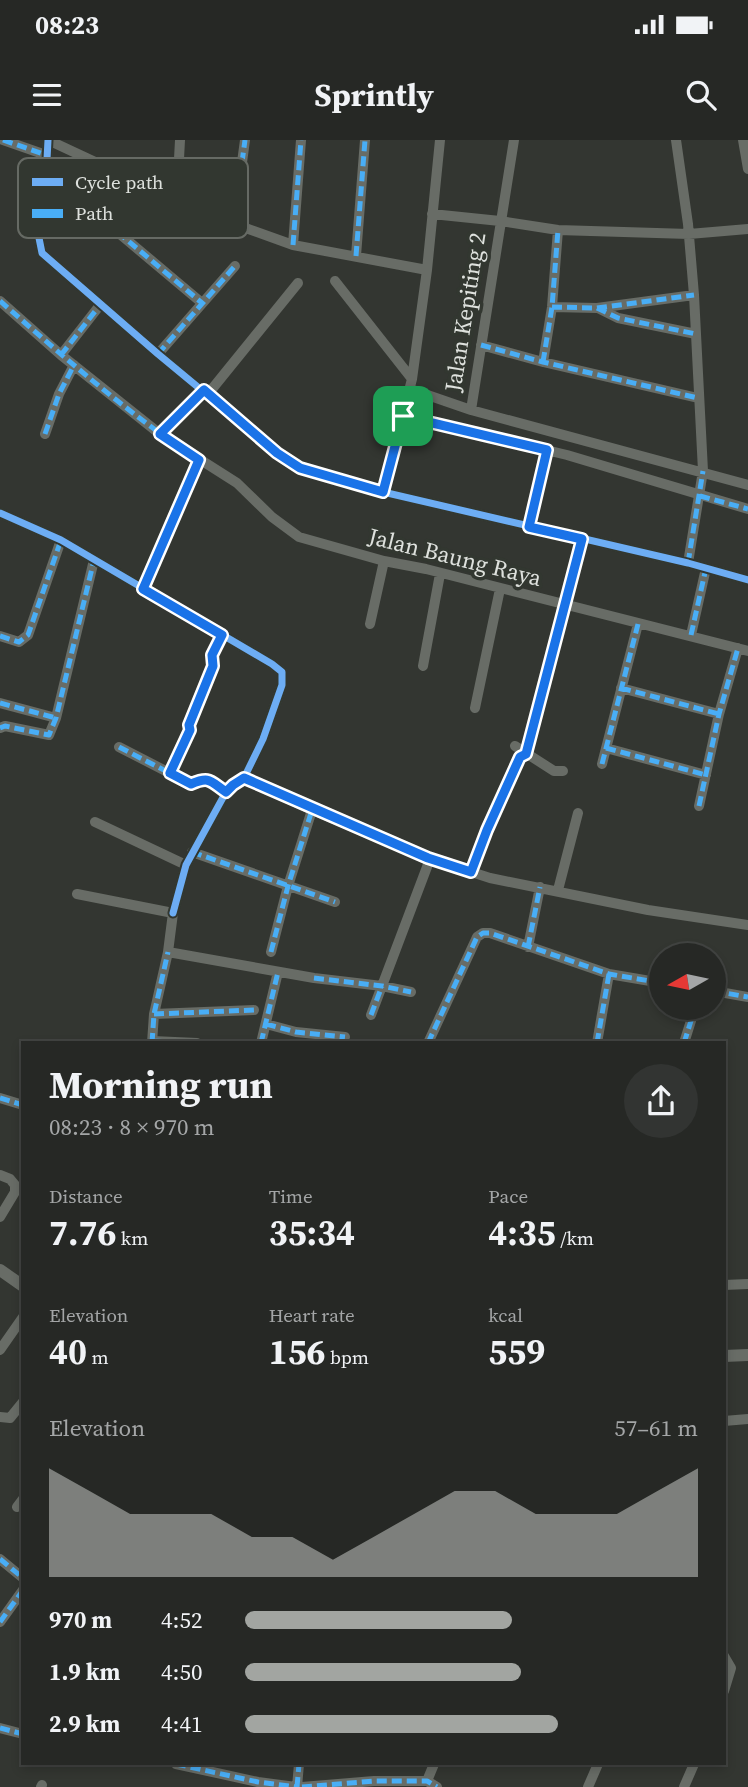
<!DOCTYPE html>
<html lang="en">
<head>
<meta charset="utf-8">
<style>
  body { margin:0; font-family:"Source Serif 4",serif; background:#323432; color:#f1f3f6; height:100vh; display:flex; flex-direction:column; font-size:26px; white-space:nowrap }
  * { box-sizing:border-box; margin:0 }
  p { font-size:23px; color:#a4a6a7 }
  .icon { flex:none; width:38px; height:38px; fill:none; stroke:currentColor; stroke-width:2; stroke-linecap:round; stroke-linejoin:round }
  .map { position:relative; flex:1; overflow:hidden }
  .panel { position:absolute; left:21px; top:901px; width:705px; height:724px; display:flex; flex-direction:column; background:#262825; border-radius:0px; box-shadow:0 4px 10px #0003,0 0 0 2px #424442 }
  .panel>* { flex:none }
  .needle { width:46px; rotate:261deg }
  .controls { position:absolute; left:649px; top:803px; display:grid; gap:14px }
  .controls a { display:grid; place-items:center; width:77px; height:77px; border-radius:50%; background:#262825; box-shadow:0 4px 10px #0003,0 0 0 2px #424442; font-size:35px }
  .pin { position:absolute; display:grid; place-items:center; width:60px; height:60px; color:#fff; margin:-30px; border-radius:14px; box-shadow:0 4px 10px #0006 }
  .round { display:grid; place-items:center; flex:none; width:74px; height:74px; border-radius:37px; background:#323432 }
  .headline { display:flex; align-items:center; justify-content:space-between; height:119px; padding:0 28px }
  h1 { font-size:38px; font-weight:700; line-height:52px }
  .stats { display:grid; grid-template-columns:repeat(3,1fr); gap:10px; height:119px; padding:7px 28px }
  .stats div { display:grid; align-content:center }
  .stats b { font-size:35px; font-weight:700 }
  .stats small { font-size:19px; font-weight:400 }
  .stats p { font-size:19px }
  .chart { height:196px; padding:14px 28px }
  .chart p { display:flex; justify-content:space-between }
  .chart svg { width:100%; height:126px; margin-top:7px; fill:#a2a5a1; opacity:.7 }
  ul { padding:0 28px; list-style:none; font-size:23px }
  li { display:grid; grid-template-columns:112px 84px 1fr; align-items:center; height:52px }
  li i { height:18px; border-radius:9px; background:#a2a5a1 }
  .status { display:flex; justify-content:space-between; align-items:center; height:49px; padding:0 35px; background:#262825; direction:ltr }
  .status svg { height:19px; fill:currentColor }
  header { display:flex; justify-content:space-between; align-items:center; height:91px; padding:0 28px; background:#262825; font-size:32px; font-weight:700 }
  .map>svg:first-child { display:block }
</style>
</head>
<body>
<div class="status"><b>08:23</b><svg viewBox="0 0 49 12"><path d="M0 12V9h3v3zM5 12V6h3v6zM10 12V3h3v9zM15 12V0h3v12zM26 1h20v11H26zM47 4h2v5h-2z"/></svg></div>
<header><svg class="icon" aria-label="menu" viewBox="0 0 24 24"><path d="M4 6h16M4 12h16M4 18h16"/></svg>Sprintly<svg class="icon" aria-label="search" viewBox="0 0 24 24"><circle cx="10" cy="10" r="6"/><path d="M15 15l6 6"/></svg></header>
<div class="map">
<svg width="748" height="1647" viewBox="0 0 748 1647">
  <rect width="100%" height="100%" fill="#333631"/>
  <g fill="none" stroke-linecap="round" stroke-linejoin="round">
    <path stroke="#686c66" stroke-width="10" d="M3,0l43,15
      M48,0l-2,39 -7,59 3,15 116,101 129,107 13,7 83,24 305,71 60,17
      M48,0l105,49 24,8 1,5 6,4 109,39 134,25
      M676,0l12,84 6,71 9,176 -15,92
      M743,0l5,29
      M46,39l12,3 144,121
      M177,57l3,-57
      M432,74l68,7 58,9 131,4 59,-5
      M234,82l11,-82
      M293,105l8,-105
      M356,116l9,-116
      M335,141l77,98
      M0,161l61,54 99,79 77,49 35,34 27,20 85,24 42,8 322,82
      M552,167l45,1 97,-13
      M598,168l20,10 78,16
      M481,205l62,17 155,36
      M158,214l77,-88
      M61,215l39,-50
      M543,222l9,-55 6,-77
      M410,249l61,21 277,75
      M208,254l90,-111
      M471,270l43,-270
      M403,276l164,39 181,54
      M45,294l14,-40 15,-29
      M160,294l44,-44
      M383,352l29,-113 15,-109 13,-130
      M0,373l61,27 211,124 10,8v13l-19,54 -19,39 -11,7 -7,7 -40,73 -13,48
      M529,387l18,-77
      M143,449l56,-129
      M370,484l14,-63
      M691,495l15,-67
      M0,496l19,6 9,-7 33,-95
      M423,526l17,-92
      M621,548l98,26
      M0,563l56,15
      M475,568l25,-119
      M0,588l5,-2 44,9 7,-17 38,-158
      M515,606l39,25h9
      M119,607l72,37c19,-8 19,-3 35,8
      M606,608l100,27
      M602,624l36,-140
      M170,633l20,-43 -1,-5 24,-60 -1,-10 10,-20
      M244,638l68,32 116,48 62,20 158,32 100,15
      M699,666l20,-92 19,-66
      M95,682l91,43
      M192,712l143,50
      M471,732l29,-73 20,-42 6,-3 56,-215
      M558,750l20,-77
      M77,754l96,19 -5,39 146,26 68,8 29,6
      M528,807l12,-60
      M271,812l17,-66 24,-76
      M714,851l34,6
      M154,874l100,-4
      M371,875l59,-156
      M266,884l30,8 49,5
      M152,901l45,2
      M152,903l2,-29 14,-62
      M261,903l17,-71
      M428,903l49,-106 6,-4h7l119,41 53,9
      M597,903l12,-69
      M684,903l11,-35
      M0,958l23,7
      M0,1035l10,4 5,6v7l-15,25
      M724,1145l24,-1
      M0,1210l23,-33
      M0,1277l10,1 13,-16
      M724,1281l24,-2
      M17,1367l6,-8
      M0,1419l23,19
      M0,1482l23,-32
      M724,1516l7,12 -7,23
      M0,1588l23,6
      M176,1624l82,18 38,5
      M427,1641l7,-17
      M41,1647l1,-2
      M297,1647l2,-23
      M302,1647l72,-6h53l10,6
      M588,1647l10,-23
      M684,1647l10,-23"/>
    <path stroke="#686c66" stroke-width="12" d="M0,1130l23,16
      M724,1216l24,-1"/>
    <path stroke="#49aef6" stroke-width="5" stroke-dasharray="10 5" stroke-linecap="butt" d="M3,0l43,15
      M46,39l12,3 144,121
      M234,82l11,-82
      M293,105l8,-105
      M356,116l9,-116
      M0,161c64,56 128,113 199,159l-56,129
      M552,167l45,1 97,-13
      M597,168l21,10 78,16
      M481,205l62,17 155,36
      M158,214l77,-88
      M61,215l39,-50
      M543,222l9,-55 6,-77
      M45,294l14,-40 15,-29
      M160,294l44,-44
      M700,356l48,13
      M529,387l18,-77
      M688,423l15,-92
      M691,495l15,-67
      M0,496l19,6 9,-7 33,-95
      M621,548l98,26
      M0,563l56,15
      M0,588l5,-2 44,9 7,-17 38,-158
      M119,607l72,37c19,-8 19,-3 35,8
      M606,608l100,27
      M602,624l36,-140
      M170,633l20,-43 -1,-5 24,-60 -1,-10 10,-20
      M699,666l20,-92 19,-66
      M192,712l143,50
      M471,732l29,-73 20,-42 6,-3
      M528,807l12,-60
      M271,812l17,-66 24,-76
      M314,838l68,8 29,6
      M714,851l34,6
      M154,874l100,-4
      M371,875l11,-29
      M266,884l30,8 49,5
      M152,901l45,2
      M152,903l2,-29 14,-62
      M261,903l17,-71
      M428,903l49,-106 6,-4h7l119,41 53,9
      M597,903l12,-69
      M684,903l11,-35
      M0,958l23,7
      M0,1419l23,19
      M0,1482l23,-32
      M0,1588l23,6
      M176,1624l82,18 38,5
      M297,1647l2,-23
      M302,1647l72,-6h53l10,6"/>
    <defs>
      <path id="cycleway" d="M48,0l-2,39 -7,59 3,15 116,101 129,107 13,7 83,24 305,71 60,17
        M0,373l61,27 211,124 10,8v13l-19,54 -19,39 -11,7 -7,7 -40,73 -13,48"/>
    </defs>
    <use href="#cycleway" stroke="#323730" stroke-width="11"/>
    <use href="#cycleway" stroke="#6dadf4" stroke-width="7"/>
  </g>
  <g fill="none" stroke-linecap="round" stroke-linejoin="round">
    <defs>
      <path id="route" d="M204,250l73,63 23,15 83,24 20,-76 144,34 -18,77 53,12 -56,215 -6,3 -33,73 -16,42 -43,-14 -184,-80 -11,7 -7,7c-16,-11 -16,-16 -35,-8l-21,-11 20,-43 -1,-5 24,-59 -1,-11 10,-20 -79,-46 56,-129 -39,-26z"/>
    </defs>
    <use href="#route" stroke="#fff" stroke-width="14"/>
    <use href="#route" stroke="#1a73e8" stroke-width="9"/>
  </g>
  <g text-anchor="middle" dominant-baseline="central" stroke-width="7" stroke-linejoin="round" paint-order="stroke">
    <g font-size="23" fill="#dee1dd" stroke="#323730">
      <text transform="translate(465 172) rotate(-81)">Jalan Kepiting 2</text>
      <text transform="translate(455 417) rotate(14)">Jalan Baung Raya</text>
    </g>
  </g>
  <rect x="18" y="18" width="230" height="80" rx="10" fill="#323730" stroke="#666a64" stroke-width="2"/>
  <rect x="32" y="38" width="31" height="8" fill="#6dadf4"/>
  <rect x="32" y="69" width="31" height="9" fill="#49aef6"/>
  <g font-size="19" fill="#dee1dd">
    <text x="75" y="49">Cycle path</text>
    <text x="75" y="80">Path</text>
  </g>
</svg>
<div class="controls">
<a><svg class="needle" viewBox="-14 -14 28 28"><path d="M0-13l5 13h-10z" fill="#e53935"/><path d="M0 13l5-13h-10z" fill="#a4a6a7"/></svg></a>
</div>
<div class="pin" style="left:403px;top:276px;background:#1e9e55"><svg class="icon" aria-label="arrive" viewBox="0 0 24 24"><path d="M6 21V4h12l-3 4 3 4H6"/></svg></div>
<section class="panel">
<div class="headline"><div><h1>Morning run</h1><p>08:23 · 8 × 970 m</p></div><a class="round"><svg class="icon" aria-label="share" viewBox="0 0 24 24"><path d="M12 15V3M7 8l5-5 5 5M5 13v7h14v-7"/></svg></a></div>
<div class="stats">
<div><p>Distance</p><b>7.76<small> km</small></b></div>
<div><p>Time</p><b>35:34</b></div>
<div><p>Pace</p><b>4:35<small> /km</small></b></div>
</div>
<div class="stats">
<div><p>Elevation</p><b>40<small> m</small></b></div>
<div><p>Heart rate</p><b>156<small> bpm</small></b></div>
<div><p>kcal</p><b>559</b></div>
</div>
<div class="chart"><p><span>Elevation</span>57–61 m</p>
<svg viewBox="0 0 160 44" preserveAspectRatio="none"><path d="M0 44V6L10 14L20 22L30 22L40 22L50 30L60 30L70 38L80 30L90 22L100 14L110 14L120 22L130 22L140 22L150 14L160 6V44z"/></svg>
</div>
<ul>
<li><b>970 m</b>4:52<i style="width:59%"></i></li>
<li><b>1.9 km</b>4:50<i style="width:61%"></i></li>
<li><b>2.9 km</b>4:41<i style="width:69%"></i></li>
</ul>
</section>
</div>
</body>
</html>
